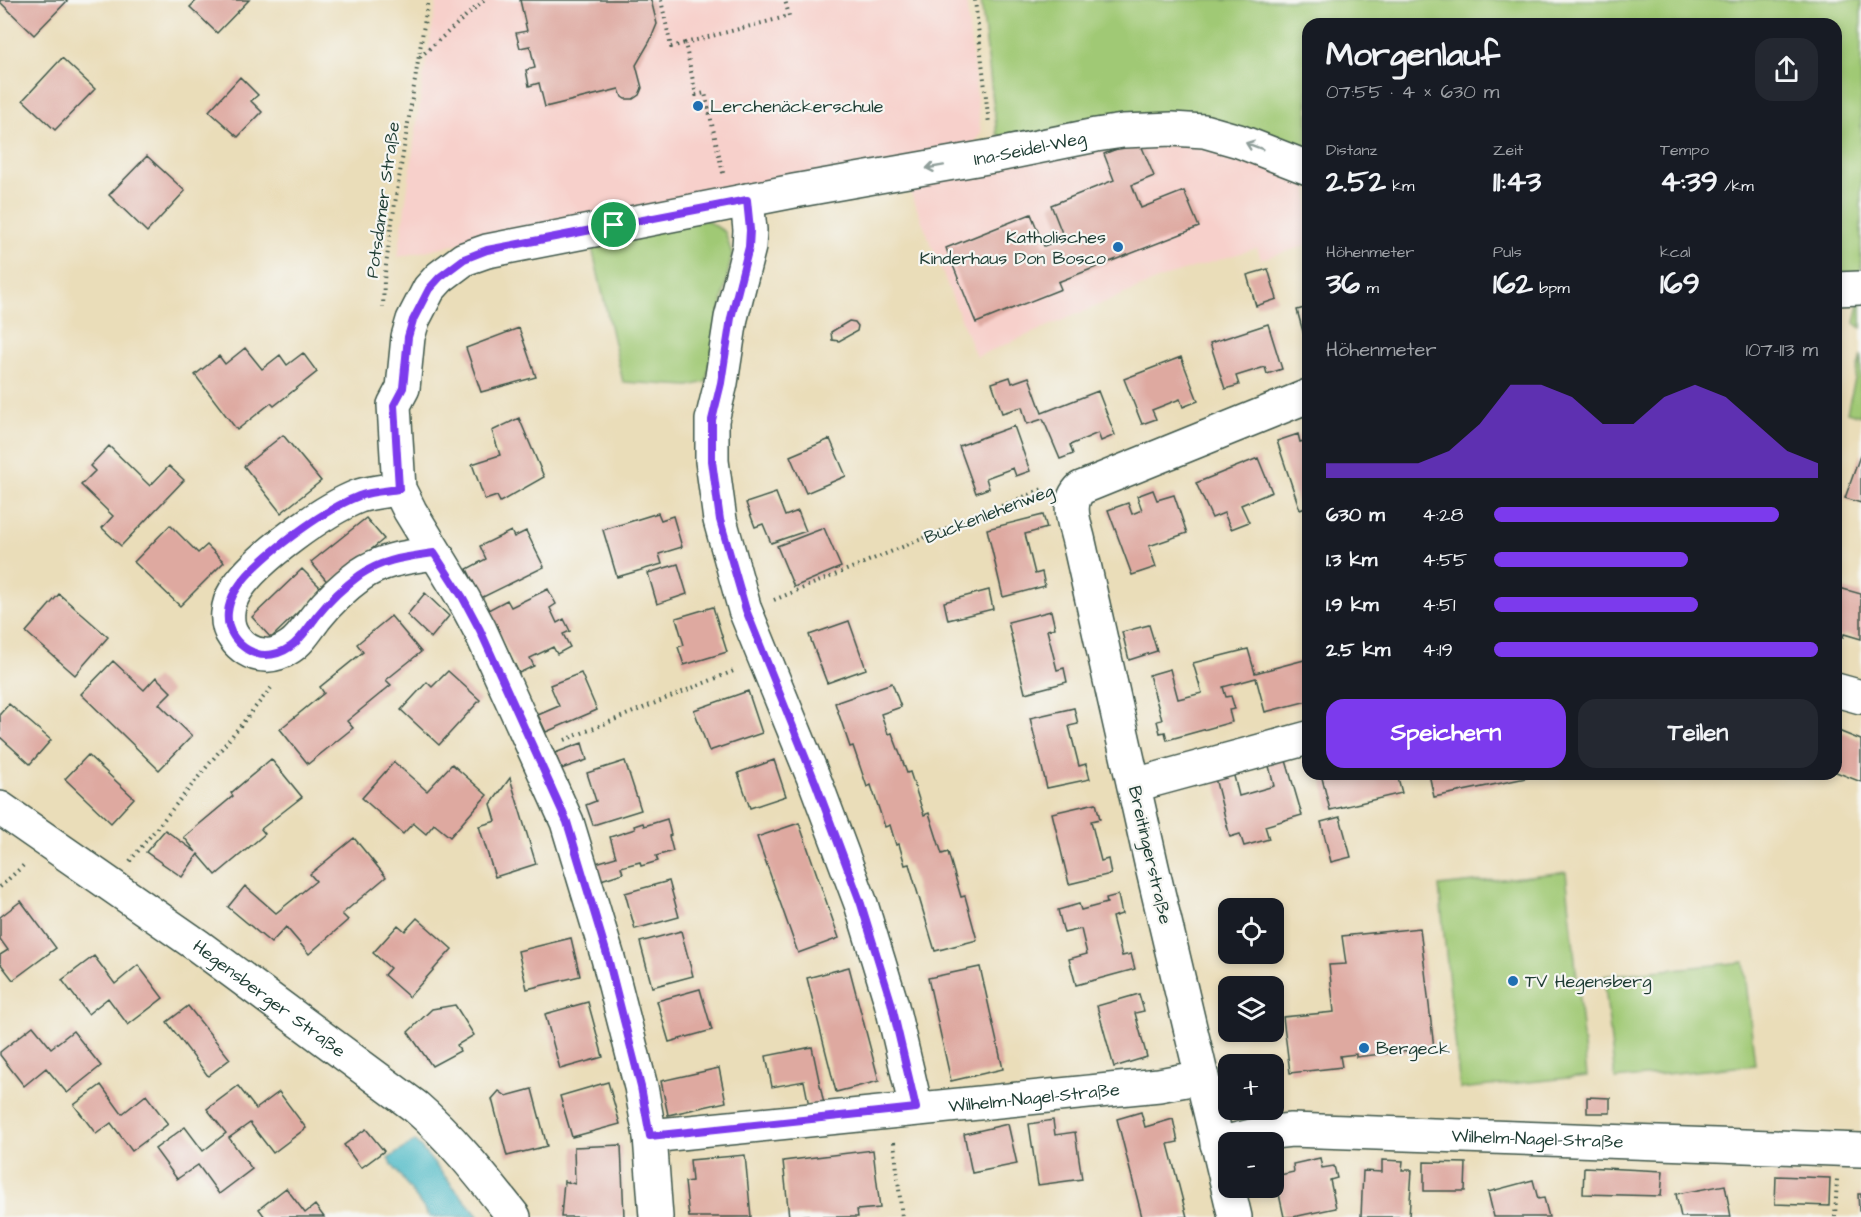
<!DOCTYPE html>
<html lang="de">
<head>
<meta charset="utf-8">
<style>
  body { margin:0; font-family:"Architects Daughter",sans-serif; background:#242831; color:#f1f3f6; height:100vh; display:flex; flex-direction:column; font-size:22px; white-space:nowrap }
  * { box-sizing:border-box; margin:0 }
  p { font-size:20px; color:#9ea1a6 }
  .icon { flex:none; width:33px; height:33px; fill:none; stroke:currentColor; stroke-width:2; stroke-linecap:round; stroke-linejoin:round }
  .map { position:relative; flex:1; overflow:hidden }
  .sheet { position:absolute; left:1302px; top:18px; width:540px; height:762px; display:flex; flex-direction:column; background:#171b24; border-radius:18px; box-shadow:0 3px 9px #0003 }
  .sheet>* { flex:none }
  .controls { position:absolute; left:1218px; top:898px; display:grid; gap:12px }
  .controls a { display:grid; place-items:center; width:66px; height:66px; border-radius:12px; background:#171b24; box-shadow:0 3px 9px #0003; font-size:30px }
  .pin { position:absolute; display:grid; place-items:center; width:51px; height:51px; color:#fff; margin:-26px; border:3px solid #fff; border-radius:50%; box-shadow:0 2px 6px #0007 }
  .round { display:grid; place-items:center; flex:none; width:63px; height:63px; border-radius:18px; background:#242831 }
  .summary { display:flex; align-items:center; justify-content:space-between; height:102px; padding:0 24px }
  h1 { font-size:33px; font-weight:700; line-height:45px }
  .metrics { display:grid; grid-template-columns:repeat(3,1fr); gap:9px; height:102px; padding:6px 24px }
  .metrics div { display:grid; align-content:center }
  .metrics b { font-size:30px; font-weight:700 }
  .metrics small { font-size:16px; font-weight:400 }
  .metrics p { font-size:16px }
  .chart { height:168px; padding:12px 24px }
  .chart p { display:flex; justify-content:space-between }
  .chart svg { width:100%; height:108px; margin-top:6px; fill:#7c3aed; opacity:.7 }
  .button { display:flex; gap:12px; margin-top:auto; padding:12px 24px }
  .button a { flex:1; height:69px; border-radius:18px; background:#7c3aed; color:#fff; font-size:24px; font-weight:700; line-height:69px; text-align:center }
  .button a+a { background:#242831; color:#f1f3f6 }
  ul { padding:0 24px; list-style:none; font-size:20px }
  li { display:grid; grid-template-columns:96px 72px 1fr; align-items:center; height:45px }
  li i { height:15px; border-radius:8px; background:#7c3aed }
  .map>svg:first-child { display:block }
</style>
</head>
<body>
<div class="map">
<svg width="1861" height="1217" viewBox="0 0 1861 1217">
  <rect width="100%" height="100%" fill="#f6f6f2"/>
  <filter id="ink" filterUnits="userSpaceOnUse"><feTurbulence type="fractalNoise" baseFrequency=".0167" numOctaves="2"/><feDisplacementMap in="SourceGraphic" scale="12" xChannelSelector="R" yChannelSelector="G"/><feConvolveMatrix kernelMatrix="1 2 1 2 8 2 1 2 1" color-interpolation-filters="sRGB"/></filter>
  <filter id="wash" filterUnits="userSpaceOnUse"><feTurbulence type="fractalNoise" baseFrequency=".008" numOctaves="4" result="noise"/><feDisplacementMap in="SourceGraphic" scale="24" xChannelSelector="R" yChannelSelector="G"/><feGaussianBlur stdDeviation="1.35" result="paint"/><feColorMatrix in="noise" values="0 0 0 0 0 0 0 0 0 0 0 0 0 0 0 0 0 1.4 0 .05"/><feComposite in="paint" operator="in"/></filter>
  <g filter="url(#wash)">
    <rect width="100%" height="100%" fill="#eaddb9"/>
    <path fill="#f7d0cb" d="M437,0h529l15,133 -15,21 -505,89 -63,14 25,-178z
      M1171,136l137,41v68l-47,14 -4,-11 -90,28 -191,81 -70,-176z"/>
    <path fill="#a0c974" stroke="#608354" stroke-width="1.5" d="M981,0h880v328l-6,-5 4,-21 -23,-21v-257h-528v133l-27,-11 -273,-4 -11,-8z
      M706,220l19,12 7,22 -26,128 -17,4 -66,-4 -33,-143z
      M1861,355v61l-14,-4z
      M1566,872l21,204 -127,13 -21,-203z
      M1744,962l11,103 -140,14 -11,-103z"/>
    <path fill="#4cb9c6" stroke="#367b7d" stroke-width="1.5" d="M415,1141l64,76h-49l-42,-58z"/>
    <g id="blocks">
      <path fill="#dea9a0" d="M0,0h68l-34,35 -34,-33z
        M197,0h52l-32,33 -27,-26z
        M520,0h131l6,24 -7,17 -14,24 6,23 -3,7 -6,4h-8l-3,-2 -3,-8 -74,18 -6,-24 -10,3 -3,-16 9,-2 -5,-22 -10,2 -4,-15 11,-2z
        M62,58l33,31 -40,41 -32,-30z
        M240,77l18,18 -7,6 11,11 -24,25 -29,-26z
        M1139,140l15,36 -22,9 9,23 43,-17 15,36 -141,55 3,7 -85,34 -30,-75 85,-34 13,32 20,-8 -13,-33 63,-25 -10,-26z
        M147,156l38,35 -38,41 -38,-37z
        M1268,269l9,30 -21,7 -9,-31z
        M1308,307v39h-1l-10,-36z
        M849,321l6,1 3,4 -1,5 -18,10 -7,-1 -1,-8z
        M1268,324l14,45 -15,5 -2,-7 -29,9 3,9 -14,4 -15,-46z
        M519,328l17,49 -55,15 -15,-44z
        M245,348l17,21 18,-14 7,10 16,-12 14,19 -43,34 -3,-3 -34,27 -42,-55 24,-19 6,8z
        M1181,357l17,44 -15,6 -3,-8 -28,11 4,9 -14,5 -18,-45z
        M1010,377l2,6 17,-6 13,36 56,-22 17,44 -14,6 -3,-8 -28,12 3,9 -13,5 -17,-40 -16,5 -5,-17 -20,6 -10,-30z
        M519,418l25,59 -44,25 -3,-6 -12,4 -13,-36 28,-9 -8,-24z
        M1014,426l16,45 -14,5 -3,-8 -27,10 3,10 -13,5 -17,-47z
        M1298,434l2,8 8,-2v67l-8,3 -23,-69z
        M283,435l38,46 -40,32 -37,-47z
        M830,439l16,37 -40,17 -16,-37z
        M109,446l41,40 19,-20 15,14 -63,66 -19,-18 11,-12 -32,-31 14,-14 -5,-5z
        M1861,453v50l-16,-5z
        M1258,458l14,34 -31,13 8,17 -18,7 -7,-16 -12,5 -16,-35z
        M1153,490l4,10 17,-5 13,38 -38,13 7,21 -24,8 -24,-65 20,-7 4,11 10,-4 -5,-14z
        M776,493l9,23 13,-5 8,20 -35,12 -8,-19 -8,3 -9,-24z
        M658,513l3,7 12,-4 9,31 -23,7 3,10 -45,13 -14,-47z
        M1043,515l4,13 -22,6 10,40 7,-2 3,14 -42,11 -16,-68z
        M366,518l18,21 -55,45 -18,-22z
        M170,525l28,28 9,-8 17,17 -44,44 -46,-44z
        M824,528l17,39 -47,20 -17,-41z
        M511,531l3,6 12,-6 18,36 -63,31 -14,-29 19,-10 -6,-13z
        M678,564l9,30 -30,10 -9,-31z
        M302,569l20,20 -51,49 -19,-21z
        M1836,587l25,7v45l-17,-5 -1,3 -7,-2z
        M548,589l8,15 -6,4 7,15 7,-4 6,12 -7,3 7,13 -13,7 -4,-7 -23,11 4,8 -15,7 -31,-63 19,-10 4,7z
        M989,590l4,19 -45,11 -4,-18z
        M425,593l24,23 -18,22 -24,-23z
        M59,594l49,43 -33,38 -49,-43z
        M713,607l14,45 -43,13 -6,-18 6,-2 -8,-27z
        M1051,611l4,17 -8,2 10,40 7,-2 3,14 -42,11 -17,-71z
        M391,616l30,36 -35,28 5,5 -44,36 6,7 -45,36 -28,-35 44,-36 -4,-6 43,-35 -6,-8z
        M849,621l17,48 -39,14 -18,-48z
        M1149,625l8,26 -28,9 -7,-28z
        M1248,649l7,24 53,-14v42l-43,11 -9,-34 -33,9 3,10 5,-1 4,13 -6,1 3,12 -65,18 -2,-8 -5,1 -3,-12 5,-1 -13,-45 21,-6 8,30 24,-6 -9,-30z
        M113,661l31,29 12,-13 15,15 -12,12 33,32 -33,34 -78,-76z
        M448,671l32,29 -41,45 -38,-35 26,-28 5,5z
        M581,673l16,37 -51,22 -8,-17 21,-9 -9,-21z
        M892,683l9,24 -20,7 7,20 4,-1 15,40 3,-1 14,43 5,-2 13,41 6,-2 13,45 4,-1 12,44 -42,11 -26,-87 -4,1 -6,-21 -3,1 -6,-20 -5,2 -14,-42 -4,2 -14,-41 -3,1 -15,-44z
        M748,691l14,42 -53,18 -15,-41z
        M9,704l42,36 -21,24 -30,-27v-23z
        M1074,708l4,16 -9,2 10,40 7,-2 4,15 -43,9 -17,-70z
        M1836,730l25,10v42l-25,-10z
        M582,743l5,17 -26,9 -6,-16z
        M88,755l46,43 -23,25 -46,-44z
        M1285,757l17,58 -37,11 4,13 -25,7 -4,-12 -10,3 -15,-59 18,-6 6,24 35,-10 -6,-24z
        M271,759l31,38 -41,32 4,5 -49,41 -18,-21 -16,23 -36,-25 19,-22 31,22 -12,-15 49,-41 -2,-3z
        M774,760l12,36 -36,12 -12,-35z
        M625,761l16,49 -48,15 -7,-20 10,-4 -9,-28z
        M394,762l33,29 25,-27 35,31 -37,42 -16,-13 -8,10 -13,-11 -10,11 -41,-36z
        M1321,774h76l5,19 -72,17z
        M1429,774h111v1l-106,22z
        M510,778l26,86 -41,13 -16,-51 17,-5 -5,-17z
        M1096,803l4,16 -9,2 10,40 7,-2 3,15 -42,10 -17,-71z
        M1340,817l11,40 -20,5 -10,-40z
        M667,819l4,16 -2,1 4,15 -17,5 2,5 -17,5 -1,-4 -19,5 2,6 -22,7 -5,-17 20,-6 -6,-20 25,-8 -1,-3 9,-3 1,3z
        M799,823l40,115 -41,15 -41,-116z
        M354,838l32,39 -44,37 6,6 -39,34 -23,-27 -15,16 -43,-36 17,-21 31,27 40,-32 -6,-7z
        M669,881l10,36 -44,12 -10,-36z
        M1118,895l4,19 -10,3 10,39 9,-2 4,15 -59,16 -7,-26 18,-5 -6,-25 -17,4 -6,-23 21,-6 2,6 26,-7 -1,-5z
        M21,901l35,47 -43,32 -13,-17v-8l8,-5 -8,-11v-22z
        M417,918l35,31 -43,48 -25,-22 6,-7 -17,-15 25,-28 7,6z
        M1420,928l14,120 -78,9v-3l-16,2 2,11 -52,6 -7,-56 51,-5 -5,-47 17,-1 -4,-28z
        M681,931l12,45 -41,11 -12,-45z
        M571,938l9,38 -53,13 -9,-38z
        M94,956l21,28 23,-19 25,33 -35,27 -20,-27 -20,16 -26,-34z
        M849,967l30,114 -43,11 -29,-114z
        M980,967l23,102 -52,12 -23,-103z
        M700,989l12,41 -43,12 -12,-41z
        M1139,994l5,17 -9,2 12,44 -33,10 -17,-61z
        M588,1002l15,55 -43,12 -15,-55z
        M455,1005l19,30 -17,10 3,6 -28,15 -24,-34 24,-23z
        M188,1006l42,53 -22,17 -41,-54z
        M33,1026l18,22 22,-17 28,35 -34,27 -21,-25 -22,18 -24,-31v-3z
        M812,1047l12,57 -15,2 -5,-25 -32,6 -6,-31z
        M719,1068l7,34 -58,13 -7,-34z
        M608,1082l12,42 -48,13 -12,-41z
        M101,1085l21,29 24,-19 22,29 -36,27 -21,-28 -15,11 -22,-29z
        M238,1086l18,23 23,-17 27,36 -33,25 -23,-30 -21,15 23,31 -33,25 -21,-29 -21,14 -22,-30 30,-22 18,24 23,-18 -19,-24z
        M532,1089l15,57 -40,10 -15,-57 7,-8 7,5z
        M1587,1097l23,1v15h-23z
        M1141,1112l4,15 28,-8 5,23 -10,2 19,73h-45l-25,-98z
        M1053,1120l2,15 20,-3 7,47 -44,6 -9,-61z
        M1008,1124l9,40 -45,9 -8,-39z
        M366,1129l18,22 -23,17 -17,-23z
        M621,1145l3,72h-63l3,-36 11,3 -1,-37z
        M873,1150l7,58 -23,2 1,7h-50v-2l-19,2 -6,-56z
        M745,1155l6,62h-62l-4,-35 7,-1 -2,-21z
        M1320,1158l2,10 12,-2 3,12 -7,2 6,28 -43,9h-9l-9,-41 19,-4 -1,-8z
        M1382,1160l21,1 -1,9h10l-3,47h-48l2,-46 19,1z
        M1424,1162l42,1 -1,28h-41z
        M1584,1167l79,4 -2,25 -78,-2z
        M1776,1176l54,2 -1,28 -54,-2z
        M1533,1180l5,19 6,-1 5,19h-55l-6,-25z
        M1725,1185l6,32h-50l-5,-23z
        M286,1188l19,25 10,-8 9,12h-59l-6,-8z
        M1858,1194h3v17h-2z"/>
    </g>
  </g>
  <g filter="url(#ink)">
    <use href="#blocks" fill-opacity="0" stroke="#3d5548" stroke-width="1.5"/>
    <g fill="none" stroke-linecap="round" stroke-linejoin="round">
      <defs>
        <g id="minor">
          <path d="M747,200l3,30 -1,17 -18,71 -10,65 -9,37v41l8,59 25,90 71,174 45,120 30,98 25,106"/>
          <path d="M1836,289l24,-1"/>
          <path d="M399,489c-13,2 -27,3 -40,7 -34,13 -104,63 -123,94 -9,14 -12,33 -2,47 7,10 18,18 31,18 8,1 18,-3 25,-8 11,-7 19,-21 27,-31 12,-15 28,-30 43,-41 23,-16 48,-18 74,-22"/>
          <path d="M1836,690l25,7"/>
          <path d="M1135,785l173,-47"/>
          <path id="s1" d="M650,1136l509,-51 43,-8"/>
          <path id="s2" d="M1217,1144l47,-11 27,-3 570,20"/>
          <path id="s3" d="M656,1217l-6,-81 -9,-49 -33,-129 -41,-136 -87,-192 -17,-32 -53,-87 -11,-22 -5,-84 9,-17 5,-51 5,-17 16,-31 11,-12 24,-18 23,-8 307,-60 199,-35 103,-21 27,-4 49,-2 32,2 35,10 69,27"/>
          <path d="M1235,1217l-83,-350 -73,-325c-4,-18 -14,-39 2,-54l227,-92"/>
        </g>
        <g id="tertiary">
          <path id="s4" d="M0,808l197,137 219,162c38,33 67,71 98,110"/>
        </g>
      </defs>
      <use href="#minor" stroke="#3d5548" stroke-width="36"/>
      <use href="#tertiary" stroke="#3d5548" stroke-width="36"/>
      <path stroke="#3d5548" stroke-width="4" stroke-dasharray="1.5 4.5" stroke-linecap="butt" d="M661,0l10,47 14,-4
        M975,0l14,124
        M420,57l64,-57
        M723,173l-18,-80 -9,2 -11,-52 104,-27 -4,-16
        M383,308l1,-28 7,-52 37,-228
        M774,600l271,-112
        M565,740l171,-70
        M130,861l141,-173
        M0,887l26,-24
        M894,1142l8,75
        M1835,1217l2,-38"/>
      <use href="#minor" stroke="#fff" stroke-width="33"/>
      <use href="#tertiary" stroke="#fff" stroke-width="33"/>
    </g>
    <defs><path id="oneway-shaft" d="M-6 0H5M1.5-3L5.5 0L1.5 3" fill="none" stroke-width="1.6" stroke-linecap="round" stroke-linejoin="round" transform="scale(1.5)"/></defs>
    <g stroke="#8f9e9a">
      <use href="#oneway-shaft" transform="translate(1254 146) rotate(-159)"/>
      <use href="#oneway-shaft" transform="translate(935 167) rotate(170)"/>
    </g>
  </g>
  <g fill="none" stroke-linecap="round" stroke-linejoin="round" filter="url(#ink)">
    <defs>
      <path id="route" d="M747,200l3,30 -1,17 -18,71 -10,65 -9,37v41l8,59 26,90 70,174 45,120 30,98 25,106 -266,28 -9,-49 -33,-129 -41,-136 -87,-192 -17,-32 -29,-45c-26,4 -51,6 -74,22 -15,11 -31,26 -43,41 -8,10 -16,24 -27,31 -7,5 -17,8 -25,8 -12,0 -24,-8 -31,-18 -10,-14 -7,-33 2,-47 19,-31 89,-81 123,-94 13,-5 27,-5 40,-7l-5,-84 9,-17 5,-51 5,-17 16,-31 11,-12 24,-18 23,-9z"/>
    </defs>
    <use href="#route" stroke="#fff" stroke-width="12"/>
    <use href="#route" stroke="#7c3aed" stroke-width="8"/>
  </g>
  <g fill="#1f6fb2" stroke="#f6f6f2" stroke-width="2">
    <circle cx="698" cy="106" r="6"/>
    <circle cx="1118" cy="247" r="6"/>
    <circle cx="1513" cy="981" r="6"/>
    <circle cx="1364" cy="1048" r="6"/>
  </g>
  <g text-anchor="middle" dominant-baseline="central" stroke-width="4.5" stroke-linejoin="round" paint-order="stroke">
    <g font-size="18" fill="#1f3d34" stroke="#f6f6f2" text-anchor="start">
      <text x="710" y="106">Lerchenäckerschule</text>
      <text x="1106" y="237" text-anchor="end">Katholisches<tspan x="1106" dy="21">Kinderhaus Don Bosco</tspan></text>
      <text x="1525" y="981">TV Hegensberg</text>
      <text x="1376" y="1048">Bergeck</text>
    </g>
    <g font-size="18" fill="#1f3d34" stroke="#f6f6f2">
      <text stroke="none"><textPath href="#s3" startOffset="1610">Ina-Seidel-Weg</textPath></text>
      <text transform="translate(383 200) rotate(-82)">Potsdamer Straße</text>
      <text transform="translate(989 514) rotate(-21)">Buckenlehenweg</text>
      <text transform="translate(1150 855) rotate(77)">Breitingerstraße</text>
      <text stroke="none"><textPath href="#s4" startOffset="330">Hegensberger Straße</textPath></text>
      <text stroke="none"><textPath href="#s1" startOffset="386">Wilhelm-Nagel-Straße</textPath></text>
      <text stroke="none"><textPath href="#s2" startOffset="322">Wilhelm-Nagel-Straße</textPath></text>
    </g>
  </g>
</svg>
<div class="controls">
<a><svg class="icon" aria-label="locate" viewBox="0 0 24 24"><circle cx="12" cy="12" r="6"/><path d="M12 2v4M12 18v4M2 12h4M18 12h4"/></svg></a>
<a><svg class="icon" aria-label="layers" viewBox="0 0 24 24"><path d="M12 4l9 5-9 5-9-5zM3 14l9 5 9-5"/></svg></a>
<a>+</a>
<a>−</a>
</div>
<div class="pin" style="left:614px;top:225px;background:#1e9e55"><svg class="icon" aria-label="arrive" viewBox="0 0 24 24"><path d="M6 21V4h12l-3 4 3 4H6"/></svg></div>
<section class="sheet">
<div class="summary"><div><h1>Morgenlauf</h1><p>07:55 · 4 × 630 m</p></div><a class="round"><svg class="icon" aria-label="share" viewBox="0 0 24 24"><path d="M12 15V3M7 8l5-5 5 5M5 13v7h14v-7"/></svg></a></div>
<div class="metrics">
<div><p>Distanz</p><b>2.52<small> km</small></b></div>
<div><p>Zeit</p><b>11:43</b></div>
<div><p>Tempo</p><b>4:39<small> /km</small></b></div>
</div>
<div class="metrics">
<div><p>Höhenmeter</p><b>36<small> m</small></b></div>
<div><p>Puls</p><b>162<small> bpm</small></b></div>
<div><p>kcal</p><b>169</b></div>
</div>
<div class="chart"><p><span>Höhenmeter</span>107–113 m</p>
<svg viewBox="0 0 160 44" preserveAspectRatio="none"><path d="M0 44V38L10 38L20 38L30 38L40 33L50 22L60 6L70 6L80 11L90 22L100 22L110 11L120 6L130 11L140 22L150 33L160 38V44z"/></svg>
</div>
<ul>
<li><b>630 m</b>4:28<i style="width:88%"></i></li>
<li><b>1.3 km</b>4:55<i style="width:60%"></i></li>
<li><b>1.9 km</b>4:51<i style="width:63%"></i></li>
<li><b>2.5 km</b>4:19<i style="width:100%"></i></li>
</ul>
<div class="button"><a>Speichern</a><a>Teilen</a></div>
</section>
</div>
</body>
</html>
